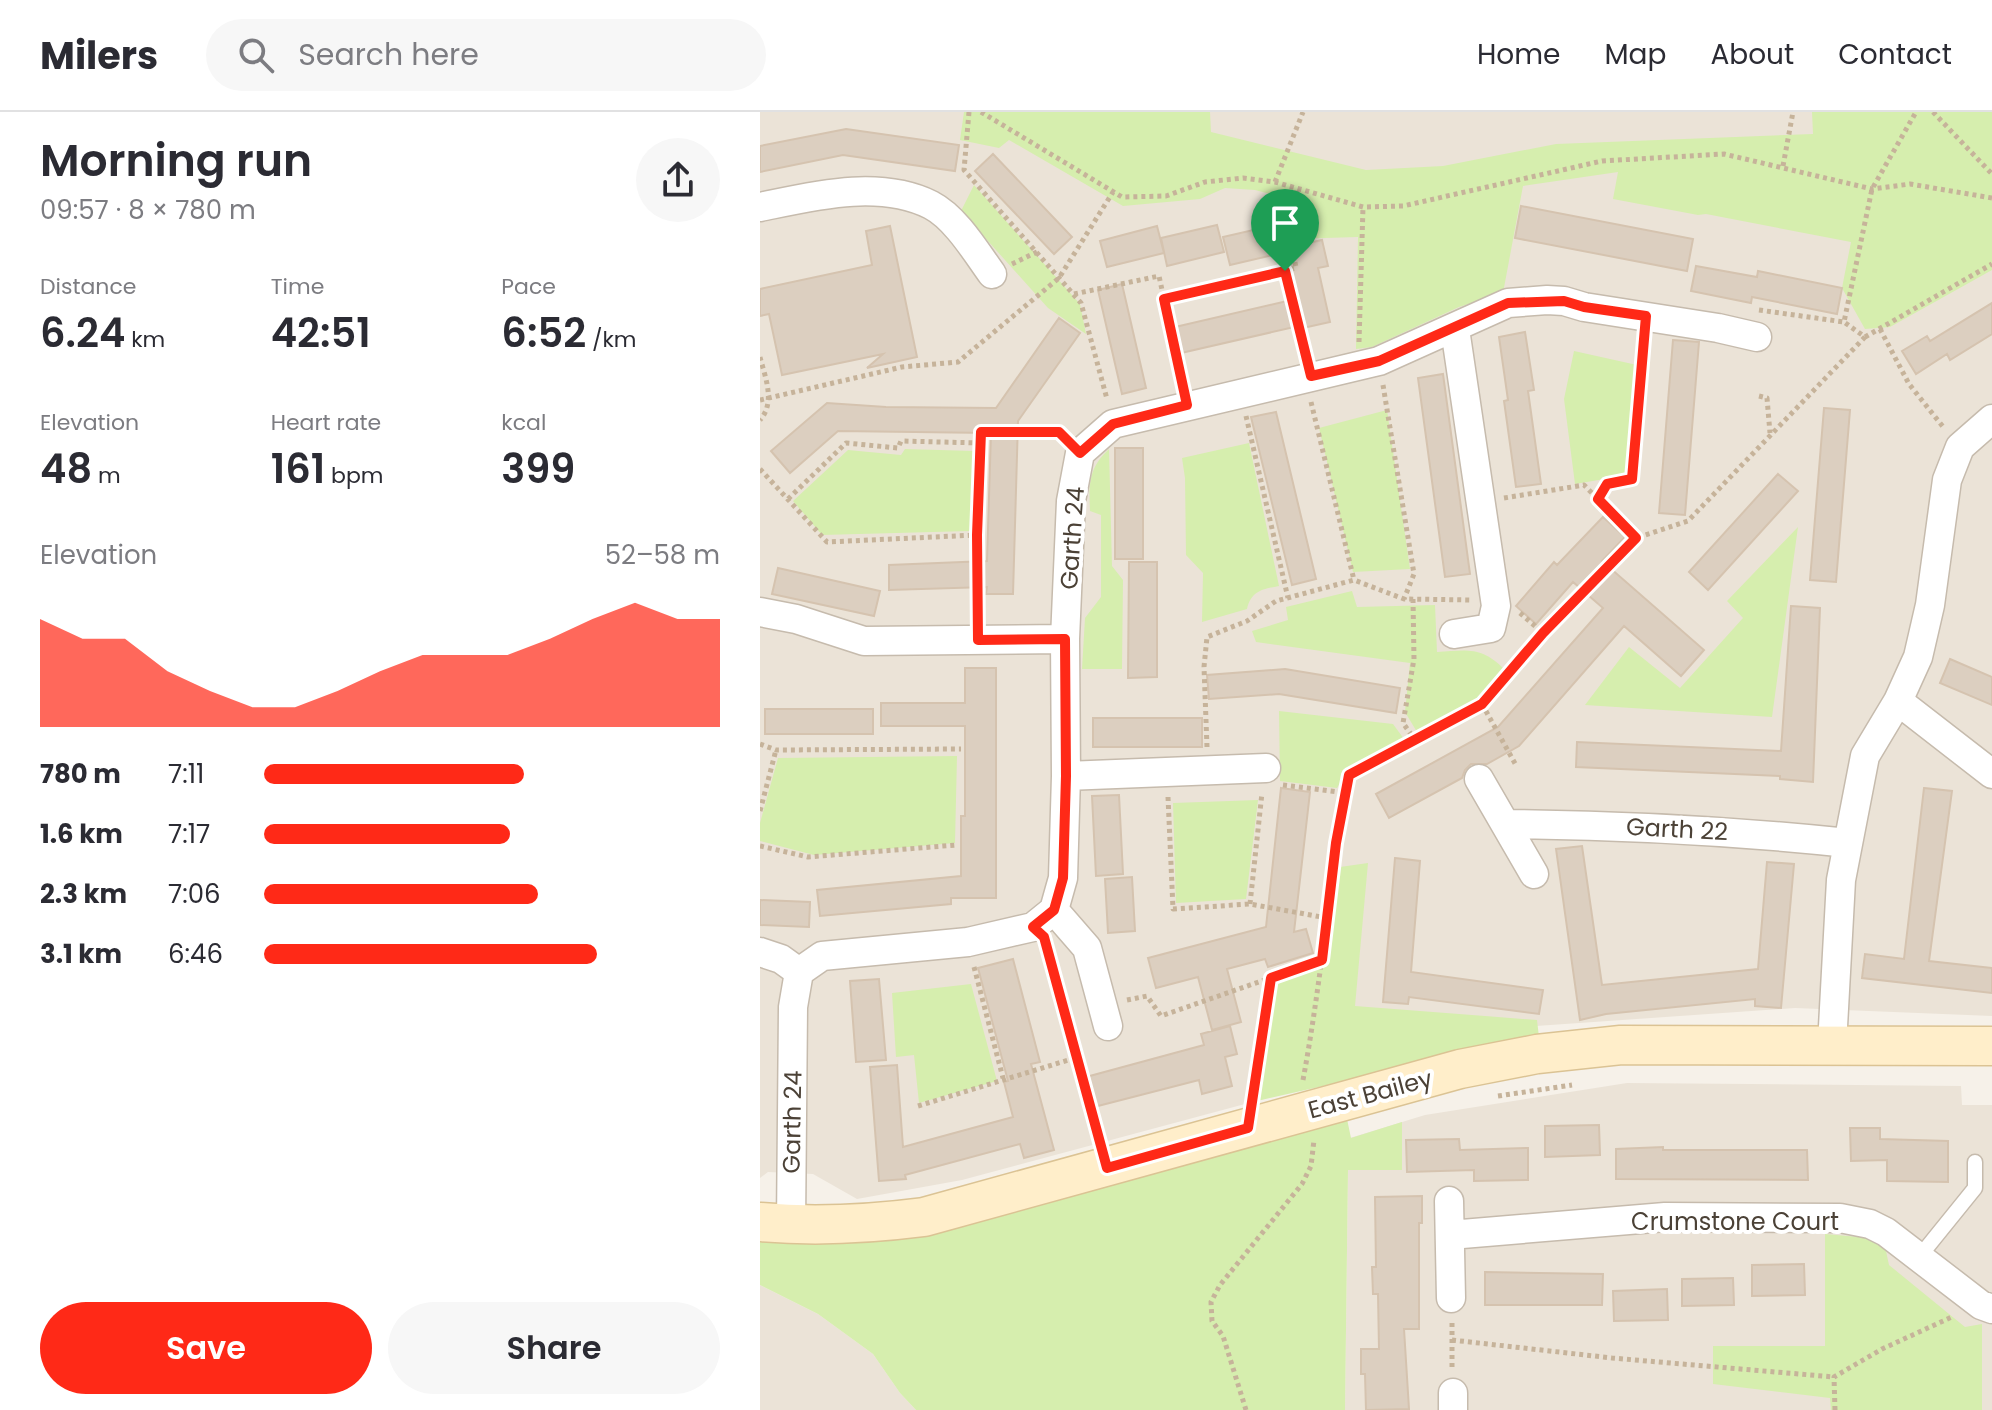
<!DOCTYPE html>
<html lang="en">
<head>
<meta charset="utf-8">
<style>
  body { margin:0; font-family:Poppins,sans-serif; background:#f7f7f7; color:#2b2b33; height:100vh; display:flex; flex-direction:column; font-size:30px; white-space:nowrap }
  * { box-sizing:border-box; margin:0 }
  p { font-size:26px; color:#7c7c81 }
  .icon { flex:none; width:44px; height:44px; fill:none; stroke:currentColor; stroke-width:2; stroke-linecap:round; stroke-linejoin:round }
  .map { position:relative; flex:1; overflow:hidden }
  .details { display:flex; flex-direction:column; background:#fff; width:760px }
  .details>* { flex:none }
  .pin { position:absolute; display:grid; place-items:center; width:68px; height:68px; color:#fff; margin:-82px -34px; border-radius:50% 50% 50% 0; rotate:-45deg; box-shadow:0 0 8px #0007 }
  .pin .icon { rotate:45deg }
  .round { display:grid; place-items:center; flex:none; width:84px; height:84px; border-radius:42px; background:#f7f7f7 }
  .summary { display:flex; align-items:center; justify-content:space-between; height:136px; padding:0 40px }
  h1 { font-size:44px; font-weight:600; line-height:60px }
  .stats { display:grid; grid-template-columns:repeat(3,1fr); gap:12px; height:136px; padding:8px 40px }
  .stats div { display:grid; align-content:center }
  .stats b { font-size:40px; font-weight:600 }
  .stats small { font-size:22px; font-weight:400 }
  .stats p { font-size:22px }
  .chart { height:224px; padding:16px 40px }
  .chart p { display:flex; justify-content:space-between }
  .chart svg { width:100%; height:144px; margin-top:8px; fill:#ff2917; opacity:.7 }
  .action { display:flex; gap:16px; margin-top:auto; padding:16px 40px }
  .action a { flex:1; height:92px; border-radius:48px; background:#ff2917; color:#fff; font-size:32px; font-weight:600; line-height:92px; text-align:center }
  .action a+a { background:#f7f7f7; color:#2b2b33 }
  ul { padding:0 40px; list-style:none; font-size:26px }
  li { display:grid; grid-template-columns:128px 96px 1fr; align-items:center; height:60px }
  li i { height:20px; border-radius:10px; background:#ff2917 }
  header { display:flex; align-items:center; gap:48px; box-sizing:border-box; height:112px; padding:0 40px; background:#fff; border-bottom:2px solid #e1e1e2 }
  header strong { font-size:38px }
  nav { display:flex; gap:44px; margin-inline-start:auto; font-size:28px }
  .search { width:560px; height:72px; background:#f7f7f7; display:flex; align-items:center; gap:20px; box-sizing:border-box; padding:0 28px; border-radius:44px; color:#7c7c81; font-size:30px }
  main { display:flex; flex:1; min-height:0 }
  .map>svg:first-child { display:block }
</style>
</head>
<body>
<header>
<strong>Milers</strong>
<div class="search"><svg class="icon" aria-label="search" viewBox="0 0 24 24"><circle cx="10" cy="10" r="6"/><path d="M15 15l6 6"/></svg>Search here</div>
<nav><a>Home</a><a>Map</a><a>About</a><a>Contact</a></nav>
</header>
<main>
<section class="details">
<div class="summary"><div><h1>Morning run</h1><p>09:57 · 8 × 780 m</p></div><a class="round"><svg class="icon" aria-label="share" viewBox="0 0 24 24"><path d="M12 15V3M7 8l5-5 5 5M5 13v7h14v-7"/></svg></a></div>
<div class="stats">
<div><p>Distance</p><b>6.24<small> km</small></b></div>
<div><p>Time</p><b>42:51</b></div>
<div><p>Pace</p><b>6:52<small> /km</small></b></div>
</div>
<div class="stats">
<div><p>Elevation</p><b>48<small> m</small></b></div>
<div><p>Heart rate</p><b>161<small> bpm</small></b></div>
<div><p>kcal</p><b>399</b></div>
</div>
<div class="chart"><p><span>Elevation</span>52–58 m</p>
<svg viewBox="0 0 160 44" preserveAspectRatio="none"><path d="M0 44V11L10 17L20 17L30 27L40 33L50 38L60 38L70 33L80 27L90 22L100 22L110 22L120 17L130 11L140 6L150 11L160 11V44z"/></svg>
</div>
<ul>
<li><b>780 m</b>7:11<i style="width:57%"></i></li>
<li><b>1.6 km</b>7:17<i style="width:54%"></i></li>
<li><b>2.3 km</b>7:06<i style="width:60%"></i></li>
<li><b>3.1 km</b>6:46<i style="width:73%"></i></li>
</ul>
<div class="action"><a>Save</a><a>Share</a></div>
</section>
<div class="map">
<svg width="1232" height="1298" viewBox="0 0 1232 1298">
  <rect width="100%" height="100%" fill="#f6f1e9"/>
  <path fill="#ebe3d7" d="M0,0h1232v904l-197,-8 -259,18 -574,154 -105,19 -44,-25 -45,-2 -8,6z
    M867,971l334,3 1,19h30v305h-647l3,-241 2,-31 75,-23z
    M0,1173l58,29 55,40 27,39 16,17h-156z"/>
  <path fill="#d6eeae" d="M204,0h246l1,20 155,38 77,-4 113,-22 257,-10 -1,-22h180v158l-102,57 -25,2 -23,-41 9,-46 -145,-28 -8,1 -85,-16 5,-27 -95,14 -20,107 -44,14 -87,40 -16,2 2,-112 -67,2 2,-39 -38,-10 -30,-2 -25,11 -77,7 -114,-66 -10,8 -39,-8z
    M214,73l106,119 6,30 -38,-26 -87,-97z
    M814,239l63,14 -9,110 -53,9 -11,-85z
    M627,298l23,159 -57,3 -34,-144z
    M489,331l30,143c-16,3 -28,5 -32,23l-45,13 1,-49 -17,-18 -1,-77 -3,-20z
    M145,337l69,2 -4,80 -148,4 -29,-34 55,-51 53,5z
    M349,337l3,117 11,14 -1,89h-40l3,-51 16,-21v-82l-11,-4c-1,-27 -2,-42 19,-62z
    M1038,415l-26,190 -187,-12 44,-58 51,41 63,-70 -16,-17z
    M592,479l5,16 78,-2 2,47c30,-2 45,-6 68,18l-25,28 -63,34 -12,-20 5,-49 -154,-21 -4,-11 36,-11 -2,-13z
    M519,599l114,13 11,15 -59,35 -8,14 -57,-7z
    M197,644l-2,87 -141,12 -54,-14v-18l18,-65z
    M498,688l-12,99 -70,4 -3,-100z
    M608,751l-13,143 182,14 2,17 -282,64 20,-125 50,-19 13,-90z
    M211,872l26,97 -78,22 -5,-48 -18,2 -4,-64z
    M587,1007l4,19 51,-16v48h-54l-3,240h-429l-16,-17 -27,-39 -55,-40 -58,-29v-48l191,-10 78,-19z
    M1065,1122l45,4 16,13 3,14 76,62 17,-3v86h-151l-1,-12 -117,-14v-38h112z"/>
  <path fill="#dccfc0" stroke="#d5c3af" stroke-width="2" d="M86,17l113,16 -4,26 -112,-16 -83,17v-26z
    M233,42l79,83 -18,17 -79,-83z
    M761,94l172,33 -6,32 -172,-33z
    M520,112l6,24 36,-8 6,26 -10,2 12,54 -27,6v-3l-122,28 -6,-26 121,-28 -10,-47 -56,13 -7,-28z
    M457,113l7,27 -57,14 -6,-28z
    M130,114l27,131 -50,11 16,-14 -101,21 -13,-61 -9,2v-27l112,-24 -6,-34z
    M397,114l7,27 -57,14 -7,-26z
    M936,154l61,11 1,-6 84,17 -5,26 -85,-17 -1,6 -60,-12z
    M362,172l24,104 -24,6 -24,-104z
    M1232,191v31l-42,26 -3,-6 -31,20 -14,-23 25,-15 3,5z
    M299,206l21,15 -62,88 -5,173h-27l1,-7 -98,3v-25l98,-4 4,-128 -153,-2 -48,42 -19,-22 56,-48 59,4 110,1z
    M765,220l9,58 -6,1 13,93 -25,3 -12,-86 4,-1 -9,-63z
    M913,228l26,2 -14,173 -26,-2z
    M683,262l27,200 -25,3 -27,-199z
    M1064,296l26,2 -14,172 -26,-2z
    M516,300l40,167 -24,6 -41,-168z
    M355,336h28v111h-28z
    M1018,362l20,17 -90,99 -19,-18z
    M843,405l22,20 -23,24 102,89 -23,26 -57,-50 -105,120 -32,18h-16l-6,6 -3,8 -73,40 -13,-24 122,-67 105,-119 -30,-26 -37,42 -20,-18 38,-44 3,3z
    M369,450h28v115l-29,1z
    M18,456l102,23 -6,25 -102,-22z
    M1031,494l29,2 -7,174 -33,-3v-3l-204,-9 1,-25 204,9z
    M1190,547l42,18v28l-52,-22z
    M205,556h31v230h-45v6l-131,12 -3,-26 144,-14v-60h4v-90h-84v-23h84z
    M525,557l115,19 -4,25 -117,-19 -70,5 -2,-24z
    M5,597h108v25h-108z
    M333,606h109v29h-109z
    M521,676l29,4 -16,140 12,-3 7,24 -45,14 -3,-8 -38,10 14,53 -29,8 -14,-53 -42,11 -8,-30 118,-31z
    M1164,676l28,3 -23,170 63,7v25l-130,-15 3,-24 39,5z
    M359,683l4,79 -27,2 -4,-80z
    M822,734l20,139 156,-16 9,-107 27,2 -13,144 -26,-2v-7l-149,15 -26,6 -24,-171z
    M635,746l25,3 -9,111 132,18 -4,24 -130,-17 -1,7 -25,-2z
    M372,765l3,54 -27,2 -3,-54z
    M0,788l50,2 -1,25 -49,-2z
    M253,847l27,103 -9,2 23,86 -30,8 -4,-14 -115,31 1,4 -27,2 -9,-114 27,-2 6,82 110,-30 -9,-35 4,-1 -30,-113z
    M119,867l7,81 -30,2 -6,-81z
    M470,914l7,28 -12,3 7,29 -30,8 -3,-14 -105,27 -8,-30 118,-32 -3,-11z
    M839,1013l1,30 -55,2v-31z
    M1090,1016h30v11l68,2v41l-61,-1v-21l-36,1z
    M699,1027l1,11 68,-2v32l-54,1v-11l-67,2 -1,-32z
    M903,1035v3h144l1,30 -192,-1v-30z
    M662,1084v27h-3v106h-15l5,80 -43,1 -1,-36h-4v-25h18l-1,-55h-5l-1,-27h4l-1,-70z
    M1044,1152l1,31 -53,1v-31z
    M725,1160l118,2 -1,31h-117z
    M973,1166l1,27 -52,1v-27z
    M907,1177l1,31 -54,1 -1,-30z"/>
  <g fill="none" stroke-linecap="round" stroke-linejoin="round">
    <defs>
      <path id="lane" d="M1160,1144l55,-68v-26"/>
      <path id="street" d="M0,95c53,-11 119,-28 171,-2 25,13 45,47 61,69
        M0,500l36,7 68,22 201,-2
        M694,522l37,-6 5,-22 -41,-277
        M1138,589l94,73
        M306,664l200,-8
        M719,667l55,95
        M746,712c114,1 228,7 342,19
        M294,798l33,38 21,78
        M0,840l21,7 18,13
        M1072,933l9,-165 24,-124 33,-55 20,-44 12,-52 17,-125 13,-33 32,-28
        M689,1089l2,97
        M31,1113l2,-218 6,-35 23,-16 146,-14 65,-15 21,-17 9,-32 3,-102 -1,-137 6,-138 9,-48 33,-29 266,-63 129,-58 39,-3 17,1 20,6 134,21 39,9
        M690,1123l215,-18 175,1 30,6 16,8 95,73 11,4
        M693,1281v17"/>
      <path id="secondary" d="M0,1110c55,5 109,2 164,-5l536,-148 77,-15 84,-9 371,1"/>
    </defs>
    <use href="#lane" stroke="#c6bbad" stroke-width="17"/>
    <use href="#street" stroke="#c6bbad" stroke-width="31"/>
    <use href="#secondary" stroke="#dbc394" stroke-width="41"/>
    <path stroke="#c6b39a" stroke-width="5" stroke-dasharray="4 4" stroke-linecap="butt" d="M209,0l-5,58 117,133 26,96
      M221,0l141,85 44,-1 39,-14 38,-4 32,4 88,25 40,-1 199,-45 122,-7 148,35 38,-5 82,14
      M1173,0l59,62
      M1023,54l10,-54
      M515,70l28,-70
      M252,152l25,-12
      M525,159l20,81
      M314,182l85,-18 5,23 132,-31 -4,-23 5,-57
      M404,187l19,85
      M999,198l85,12
      M1120,217l29,55 35,44
      M1105,225l127,-73
      M599,230l4,-135
      M0,245c5,20 16,45 0,63
      M623,273l31,189 -10,25
      M999,284l8,2 3,35
      M0,288l142,-33 56,-5 101,-84 54,-86
      M551,290l43,178
      M486,304l42,182
      M0,357l67,73 150,-7
      M744,386l80,-13 52,53
      M28,387l58,-56 52,5 3,-7 79,2
      M838,387l9,-15 25,-5 12,-139
      M653,487l1,60 -11,64 12,17
      M760,501l23,20
      M218,503l-1,-80 4,-103h78l3,3
      M722,592l35,63
      M0,632l16,6 185,-1
      M447,635l-3,-80 3,-30 40,-16 29,-20 78,-21 50,19 68,1
      M523,673l63,8
      M408,685l5,112 77,-5 77,14
      M0,699l16,-61
      M0,734l48,11 148,-12
      M490,792l12,-111
      M286,833l53,195
      M214,855l29,111
      M367,888l20,-4 14,20 161,-56
      M543,968c19,-102 27,-204 46,-305l133,-71 61,-71 93,-95 52,-17 177,-184 -21,-15 28,-133 44,-77
      M493,984l18,-118
      M738,984l74,-11
      M158,994l157,-48
      M692,1211v46
      M692,1228l160,18 222,19
      M486,1298l-23,-74 -11,-15 -1,-19 9,-17 82,-101 9,-18 3,-26
      M1075,1298l-1,-33 48,-28 72,-33"/>
    <use href="#lane" stroke="#fff" stroke-width="14"/>
    <use href="#street" stroke="#fff" stroke-width="28"/>
    <use href="#secondary" stroke="#ffeeca" stroke-width="38"/>
  </g>
  <g fill="none" stroke-linecap="round" stroke-linejoin="round">
    <defs>
      <path id="route" d="M525,159l26,105 68,-15 129,-58 56,-2 20,6 62,9 -14,163 -25,5 -9,15 38,39 -93,95 -61,71 -133,71 -13,68 -14,117 -51,18 -23,150 -141,40 -63,-231 -11,-10 21,-17 9,-32 3,-102 -1,-137 -87,1 -1,-105 4,-103h78l21,21 33,-29 74,-19 -23,-106z"/>
    </defs>
    <use href="#route" stroke="#fff" stroke-width="16"/>
    <use href="#route" stroke="#ff2917" stroke-width="10"/>
  </g>
  <g text-anchor="middle" dominant-baseline="central" stroke-width="8" stroke-linejoin="round" paint-order="stroke">
    <g font-size="24" fill="#4b4136" stroke="#fff">
      <text transform="translate(312 426) rotate(-86)">Garth 24</text>
      <text transform="translate(917 717) rotate(3)">Garth 22</text>
      <text transform="translate(610 982) rotate(-15)">East Bailey</text>
      <text transform="translate(32 1010) rotate(-89)">Garth 24</text>
      <text x="975" y="1109">Crumstone Court</text>
    </g>
  </g>
</svg>
<div class="pin" style="left:525px;top:159px;background:#1e9e55"><svg class="icon" aria-label="arrive" viewBox="0 0 24 24"><path d="M6 21V4h12l-3 4 3 4H6"/></svg></div>
</div>
</main>
</body>
</html>
